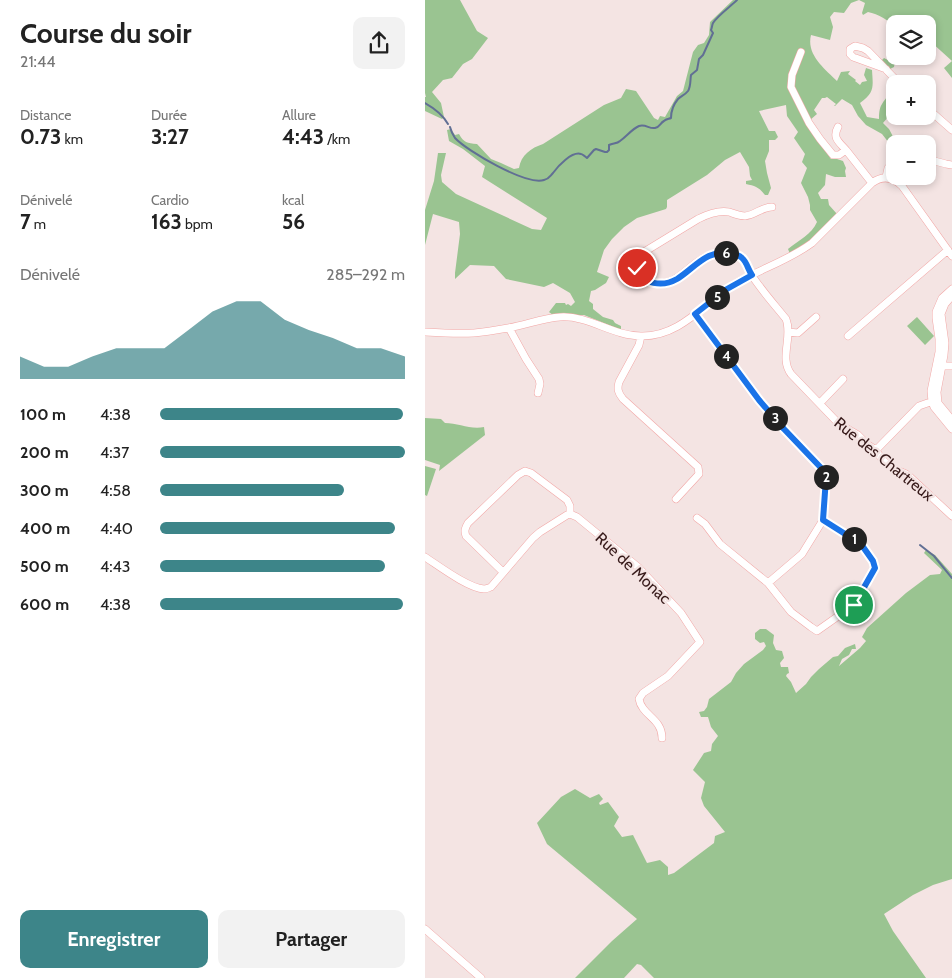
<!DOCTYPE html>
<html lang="fr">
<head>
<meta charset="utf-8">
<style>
  body { margin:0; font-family:Cabin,sans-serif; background:#f2f2f2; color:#222; height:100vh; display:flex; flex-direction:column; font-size:19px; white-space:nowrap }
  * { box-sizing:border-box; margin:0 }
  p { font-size:16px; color:#767676 }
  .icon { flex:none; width:28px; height:28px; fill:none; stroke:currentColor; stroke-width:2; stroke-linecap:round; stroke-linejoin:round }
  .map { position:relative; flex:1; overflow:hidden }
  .side { display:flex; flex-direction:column; background:#fff; width:425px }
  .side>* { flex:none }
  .buttons { position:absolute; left:461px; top:15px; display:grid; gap:10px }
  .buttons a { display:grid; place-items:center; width:50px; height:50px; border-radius:10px; background:#fff; box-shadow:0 2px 8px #0003; font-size:25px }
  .pin { position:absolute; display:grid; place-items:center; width:42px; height:42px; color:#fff; margin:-21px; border:2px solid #fff; border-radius:50%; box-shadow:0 1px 5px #0007 }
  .km { position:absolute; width:25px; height:25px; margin:-12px; border-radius:50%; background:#222; color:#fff; font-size:14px; line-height:25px; text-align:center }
  .round { display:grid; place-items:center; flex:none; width:52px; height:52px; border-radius:10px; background:#f2f2f2 }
  .overview { display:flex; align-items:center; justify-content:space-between; height:85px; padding:0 20px }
  h1 { font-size:28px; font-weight:700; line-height:38px }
  .metrics { display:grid; grid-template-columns:repeat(3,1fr); gap:8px; height:85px; padding:5px 20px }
  .metrics div { display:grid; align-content:center }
  .metrics b { font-size:21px; font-weight:700 }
  .metrics small { font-size:14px; font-weight:400 }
  .metrics p { font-size:14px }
  .chart { height:140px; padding:10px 20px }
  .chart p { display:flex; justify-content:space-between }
  .chart svg { width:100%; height:90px; margin-top:5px; fill:#3d8589; opacity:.7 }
  .button { display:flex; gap:10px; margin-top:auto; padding:10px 20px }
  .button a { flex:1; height:58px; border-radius:10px; background:#3d8589; color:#fff; font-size:20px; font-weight:700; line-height:58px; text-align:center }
  .button a+a { background:#f2f2f2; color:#222 }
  ul { padding:0 20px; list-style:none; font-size:16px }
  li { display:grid; grid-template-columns:80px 60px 1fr; align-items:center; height:38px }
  li i { height:12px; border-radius:6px; background:#3d8589 }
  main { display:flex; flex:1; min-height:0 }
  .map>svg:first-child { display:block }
</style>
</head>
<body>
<main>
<section class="side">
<div class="overview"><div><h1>Course du soir</h1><p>21:44</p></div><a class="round"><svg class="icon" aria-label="share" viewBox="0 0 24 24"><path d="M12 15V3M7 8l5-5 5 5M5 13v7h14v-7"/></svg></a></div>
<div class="metrics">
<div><p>Distance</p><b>0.73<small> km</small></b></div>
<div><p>Durée</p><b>3:27</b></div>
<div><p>Allure</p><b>4:43<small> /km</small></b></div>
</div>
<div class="metrics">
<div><p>Dénivelé</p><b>7<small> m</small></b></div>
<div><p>Cardio</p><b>163<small> bpm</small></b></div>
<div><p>kcal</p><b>56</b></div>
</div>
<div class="chart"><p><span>Dénivelé</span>285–292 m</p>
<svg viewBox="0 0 160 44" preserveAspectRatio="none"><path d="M0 44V33L10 38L20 38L30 33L40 29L50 29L60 29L70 20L80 11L90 6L100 6L110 15L120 20L130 24L140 29L150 29L160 33V44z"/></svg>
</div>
<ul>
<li><b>100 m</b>4:38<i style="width:99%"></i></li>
<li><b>200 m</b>4:37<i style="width:100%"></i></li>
<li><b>300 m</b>4:58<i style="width:75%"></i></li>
<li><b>400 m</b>4:40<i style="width:96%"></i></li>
<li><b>500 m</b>4:43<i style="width:92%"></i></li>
<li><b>600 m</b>4:38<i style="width:99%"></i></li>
</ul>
<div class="button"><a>Enregistrer</a><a>Partager</a></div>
</section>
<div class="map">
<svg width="527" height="978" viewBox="0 0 527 978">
  <rect width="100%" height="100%" fill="#f4e4e3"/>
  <path fill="#9ac491" d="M0,0h35l17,31 11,7 -16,21 -9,5 -11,14 -9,2 -11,12 9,11 3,14 -2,2 -17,-8v-14h1l-1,-4z
    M308,0h126l-8,3 -7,10 -10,-1 -4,5 3,10 -3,13 -19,-5c-5,20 14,34 26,46l4,-9 9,-1 -2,3 8,6 -1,1 5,4 2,-3 5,-1 -3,-6 2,-7 6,2c1,17 3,22 -12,33l7,14 12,2c0,-17 5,-15 12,-29l4,-1v15l-1,2 -7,1 -1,6 3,3 -6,7 6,6 8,15h-2v11h-1l-5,-5v-7l-7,-9 -16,-9 -8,-9 -6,-11 -10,-6 -7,7h-1l2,-2 -9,-7 -2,1h-3l-8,12 3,4 -7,6 11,25 10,14h6l6,2 3,7 -1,3 1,6h-11l-9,-3 -1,11 -7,8 3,6h7l1,6 8,9 -30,29 -17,11 -2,-5c10,-8 24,-15 29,-27l-7,-12v-5l-2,-8 -7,-14 6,-15 -5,-6 3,-8 -11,-16 4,-6 -11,-16 -1,-11 -27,6 10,20h6l3,6 -3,3h-6v11l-4,10 2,12 4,15 -3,7h-3c-6,-8 -10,-9 -19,-11v-3l6,-1 -2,-4 -1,-9 -9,-15 -15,8 -18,15 -40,25v7l-1,2 -29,9 -13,9 -12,12 -8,11 -7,22 12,5 -3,6 -11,7 -4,1 -2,10 4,3v5l10,8 10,3 2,3 6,3v4l-37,-15h-31l-4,-3 7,-9h9l1,2 2,-1 3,2 4,-4 -5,-9 -17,-10 -9,4 -38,-8 -12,-13 -24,-1 -15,14v-6l5,-39 -1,-12 -26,-8 -8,31v-35l9,-29 4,-28h8l-5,22 1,7 14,12 76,35 9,1 6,-12 -65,-41 3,-11 -22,-17 -14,-8 -2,-11 4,-1 4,6 4,-1c5,9 8,9 18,10l14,15 10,4 13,6 5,-1c2,-13 12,-20 24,-24l61,-39 17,-7 5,-9 10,2 18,27 4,2 2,-4 5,1 12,-21 6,-5 10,-39 5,-7 6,-2 5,-8 1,-13z
    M434,0h93v78l-8,-10 8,-7 -22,-20 -2,-6 -1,-11h-32v5c-5,-9 -17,-15 -27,-17l-5,3 -1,-2 3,-10z
    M470,48v8h2l-2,5 -1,6 -4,2 -9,-8 3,-3 6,3z
    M492,317l17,19 -9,9 -18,-19z
    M0,418l16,1 4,4c13,0 26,7 39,4l1,8 -46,36 1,-6 -15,-5z
    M0,466l11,3 -9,27 -2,-1z
    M501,550l9,5 17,19v305l-19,6 -20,10 -29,19 9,17 33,47h-272l-13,-13 -4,-1 -13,14h-49l37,-37 25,-22 -90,-75 -10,-21 24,-26 14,-8 15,9 9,-4 4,5 -4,4 1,2 8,-3 11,15 -5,9 8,11 11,-2 14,28 13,-3 8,7v8l6,-2 40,-30 1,-7 10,-4 -21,-26 -3,-8 4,-16 -12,-12 11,-17 7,-2 1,-7 6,-8 -7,-9 -3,-10h-7l-2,-5 5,-1 3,-4 2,-8 22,-17 5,-9 8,-9 19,-14 3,-4 -2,-4 -4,1 -5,-4v-6l5,-4h6l8,6 -1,8 3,7 6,1 2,7 -4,5 1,4h7l1,6 -2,1 -1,2 5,6 5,11 10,-9 5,-7 8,-8 14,-12 5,-1 7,-8 10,-4 1,5h-4l-3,6 -7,4 -3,7 21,-18 6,-7 -4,-4 5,-9 39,-35 24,-18 10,-1 2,-4 -18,-17z"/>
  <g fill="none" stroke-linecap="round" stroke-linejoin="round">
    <path stroke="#616f94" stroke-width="2" d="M0,103c9,5 18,12 23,21
      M25,127c1,4 3,8 5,11 12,13 72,48 89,42 5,-1 6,-4 9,-7 5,-7 19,-22 28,-19 1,0 5,3 6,4l7,-8 2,-1 9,3h2l2,-2v-5c4,-2 8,-1 11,-4 7,-5 12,-12 19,-15 7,-2 10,3 16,2 5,-1 5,-5 9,-7 2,-2 5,-2 7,-3 0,-7 2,-13 7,-19 3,-3 7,-4 10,-8 3,-5 2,-10 3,-16l6,-5 2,-11 4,-4 10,-22 -2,-3c1,-2 1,-5 2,-7 4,-7 18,-17 24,-23
      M495,545l14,11 18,22"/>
    <defs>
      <path id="minor" d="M376,52l-9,23 -1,12 18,36 11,16 13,16h6l7,-5 26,33
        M461,69l-33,-12 -3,-3v-5l5,-3 8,2 5,3 32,33
        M502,108l25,22
        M413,127c-6,11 1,15 8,23
        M502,159l19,5 6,1
        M461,177l2,-9 7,-6
        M347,207c-10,0 -17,8 -27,9 -5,0 -10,-2 -16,-4 -11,-2 -21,2 -31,7l-54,33c-5,5 -8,11 -6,18 1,6 7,11 13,12 26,7 36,-18 57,-26 9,-4 20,-4 30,-1 8,3 9,12 13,19 10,16 23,30 35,45 7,18 -7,39 5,55l48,50 19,11 10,10 8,5 5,8 9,9 16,7 4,3 42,39
        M527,289l-10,9 -6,14v6l3,21v13l-8,39 1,11 2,5 18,22
        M527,296l-7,8 -4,10 4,29 -1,12 -7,37 1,11 14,17
        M270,314l64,86 25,29 41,43 1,3 -3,45 -21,34 -34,29
        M84,328l17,31 13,20 1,5 -2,9
        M0,332c16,1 33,2 49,1 12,-1 23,-3 34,-5 18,-3 35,-10 52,-11 29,-2 52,19 81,19 40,1 65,-35 97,-54 25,-14 51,-22 74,-39l60,-60c11,-8 21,-6 30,3l50,70
        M363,332l10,1 18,-16
        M216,336l-2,9 -20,37c-2,7 -1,11 4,17l75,68 1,7 -23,25
        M423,336l100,-86
        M515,366h12
        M395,403l23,-24
        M451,450l43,-44 17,-6
        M272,518l8,6 15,20 48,39 23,29 20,15 6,4 37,-26 21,-37 -2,-7 -12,-17 -38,-24
        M0,557c14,9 43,31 59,32 3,0 4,-1 7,-2l42,-49 7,-6 27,-17 3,-1 7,3 61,50 43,46 19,29 -32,34 -25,17 -4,6c3,17 23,19 23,39
        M78,572l-37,-36c-2,-5 -1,-8 2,-13l50,-48 7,-4 6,2 36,27 3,6v8
        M0,929l56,49"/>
    </defs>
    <use href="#minor" stroke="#f2a6a5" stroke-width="8"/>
    <use href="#minor" stroke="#fff" stroke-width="7"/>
  </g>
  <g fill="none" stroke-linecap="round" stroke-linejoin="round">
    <defs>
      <path id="route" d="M212,268c5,17 26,19 40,11 18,-11 30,-31 54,-25 4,0 8,1 11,4 5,4 6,12 10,17l-25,14 -32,25 64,86 25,29 41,43 1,6 -3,42 38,24 12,17 2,7 -21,37"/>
    </defs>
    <use href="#route" stroke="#fff" stroke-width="10"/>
    <use href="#route" stroke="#1a73e8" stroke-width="6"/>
  </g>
  <g text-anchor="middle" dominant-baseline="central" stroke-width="4.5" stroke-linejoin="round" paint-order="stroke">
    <g font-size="16" fill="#371a1a" stroke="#f4e4e3">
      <text transform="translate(459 459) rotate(39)">Rue des Chartreux</text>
      <text transform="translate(208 568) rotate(43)">Rue de Monac</text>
    </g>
  </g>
</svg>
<div class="buttons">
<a><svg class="icon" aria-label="layers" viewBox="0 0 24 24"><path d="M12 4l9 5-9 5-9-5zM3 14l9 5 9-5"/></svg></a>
<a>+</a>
<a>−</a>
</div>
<div class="pin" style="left:429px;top:605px;background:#1e9e55"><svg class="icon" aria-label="arrive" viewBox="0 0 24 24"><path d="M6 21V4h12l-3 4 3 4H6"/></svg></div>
<div class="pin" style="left:212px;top:268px;background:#d93025"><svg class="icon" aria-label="check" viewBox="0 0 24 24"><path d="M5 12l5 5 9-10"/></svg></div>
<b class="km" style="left:429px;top:539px">1</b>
<b class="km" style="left:401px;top:477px">2</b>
<b class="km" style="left:350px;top:418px">3</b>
<b class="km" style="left:301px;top:356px">4</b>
<b class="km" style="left:292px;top:297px">5</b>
<b class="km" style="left:301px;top:253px">6</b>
</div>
</main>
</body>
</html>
